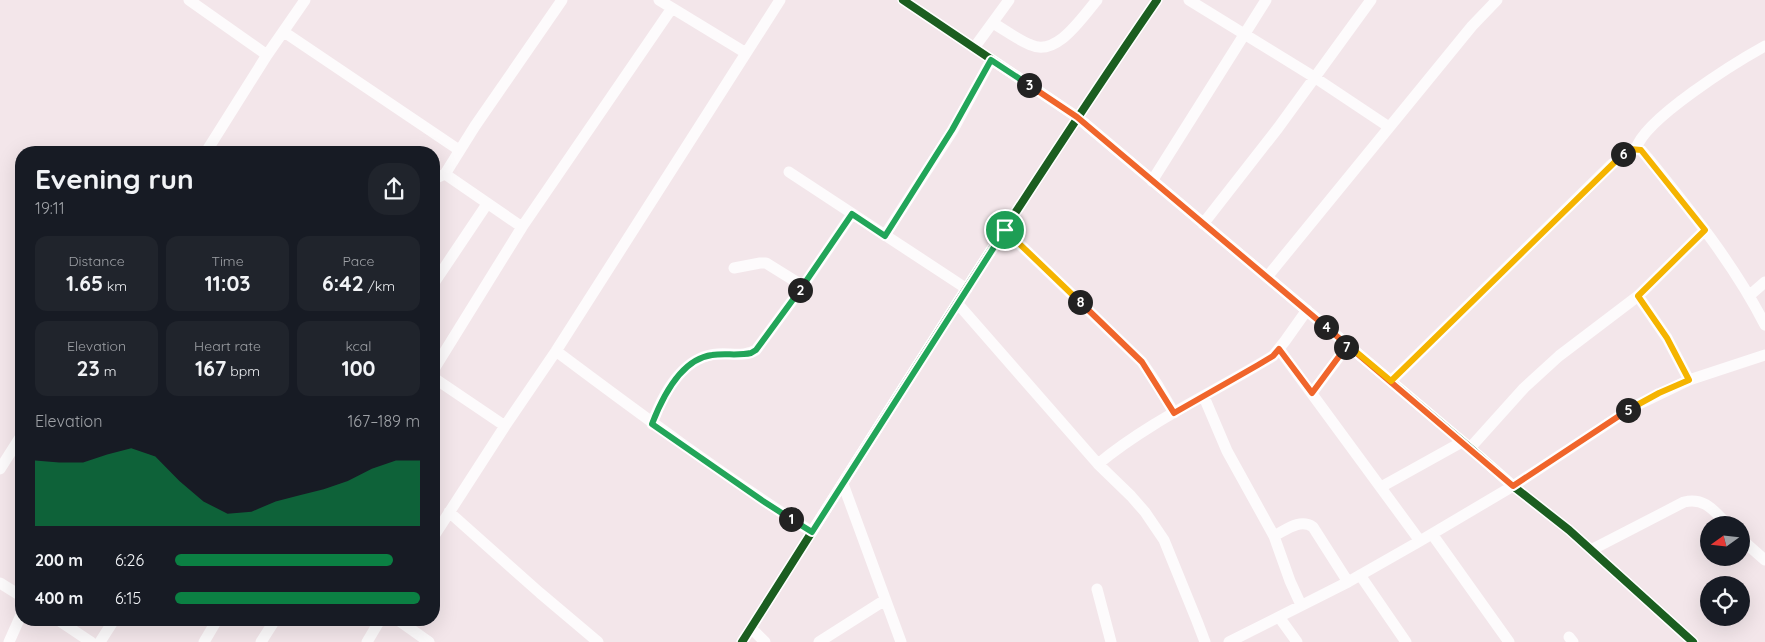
<!DOCTYPE html>
<html lang="en">
<head>
<meta charset="utf-8">
<style>
  body { margin:0; font-family:Quicksand,sans-serif; background:#20242c; color:#f1f3f6; height:100vh; display:flex; flex-direction:column; font-size:19px; white-space:nowrap }
  * { box-sizing:border-box; margin:0 }
  p { font-size:16px; color:#9ea1a6 }
  .icon { flex:none; width:28px; height:28px; fill:none; stroke:currentColor; stroke-width:2; stroke-linecap:round; stroke-linejoin:round }
  .map { position:relative; flex:1; overflow:hidden }
  .details { position:absolute; left:15px; top:146px; width:425px; height:480px; display:flex; flex-direction:column; background:#171b24; border-radius:20px; box-shadow:0 5px 20px #0002 }
  .details>* { flex:none }
  .needle { width:32px; rotate:255deg }
  .tools { position:absolute; left:1700px; top:516px; display:grid; gap:10px }
  .tools a { display:grid; place-items:center; width:50px; height:50px; border-radius:50%; background:#171b24; box-shadow:0 5px 20px #0002; font-size:25px }
  .pin { position:absolute; display:grid; place-items:center; width:42px; height:42px; color:#fff; margin:-21px; border:2px solid #fff; border-radius:50%; box-shadow:0 1px 5px #0007 }
  .km { position:absolute; width:25px; height:25px; margin:-12px; border-radius:50%; background:#222; color:#fff; font-size:14px; line-height:25px; text-align:center }
  .round { display:grid; place-items:center; flex:none; width:52px; height:52px; border-radius:20px; background:#20242c }
  .headline { display:flex; align-items:center; justify-content:space-between; height:85px; padding:0 20px }
  h1 { font-size:28px; font-weight:800; line-height:38px }
  .stats { display:grid; grid-template-columns:repeat(3,1fr); gap:8px; height:85px; padding:5px 20px }
  .stats div { display:grid; align-content:center; border-radius:12px; background:#20242c; text-align:center }
  .stats b { font-size:21px; font-weight:800 }
  .stats small { font-size:14px; font-weight:400 }
  .stats p { font-size:14px }
  .chart { height:140px; padding:10px 20px }
  .chart p { display:flex; justify-content:space-between }
  .chart svg { width:100%; height:90px; margin-top:5px; fill:#0b8043; opacity:.7 }
  ul { padding:0 20px; list-style:none; font-size:16px }
  li { display:grid; grid-template-columns:80px 60px 1fr; align-items:center; height:38px }
  li i { height:12px; border-radius:6px; background:#0b8043 }
  .map>svg:first-child { display:block }
</style>
</head>
<body>
<div class="map">
<svg width="1765" height="642" viewBox="0 0 1765 642">
  <rect width="100%" height="100%" fill="#f3e6ea"/>
  <g fill="none" stroke-linecap="round" stroke-linejoin="round">
    <path stroke="#fdfbfc" stroke-width="11" d="M189,0l78,55
      M659,0l87,53
      M903,0l174,117 393,331 43,38 56,44 124,112
      M1189,0l125,77 75,50
      M993,23c12,7 25,17 38,22 26,12 51,-28 66,-45
      M284,32l175,118
      M974,48l35,-48
      M1636,149c8,-30 100,-87 129,-103
      M206,152l61,-97 38,-55
      M789,172l178,117
      M445,174l77,53
      M434,179l11,-5 30,-48 87,-126
      M1152,181l114,-181
      M1203,224l75,-96 93,-128
      M1005,230l137,132 15,22 17,29
      M885,235l68,-105 38,-70
      M734,268l26,-5h6l37,23
      M1267,277l205,-251 25,-26
      M434,283l53,-79
      M1750,295l15,-13
      M1638,296l29,42 22,42
      M958,304l140,160 33,32 14,16 19,28 33,81 8,21
      M1279,349l141,192
      M556,351c84,63 168,125 256,181
      M434,369l88,-142 150,-219
      M434,378l71,48
      M1391,381l220,-216 19,-16 11,1 6,7c43,53 87,107 118,168
      M1312,393l36,-48
      M1204,397l23,54 47,85c12,-6 26,-18 39,-9l35,55
      M652,424c11,-30 31,-68 66,-70 13,-1 27,3 38,-4l47,-64 49,-72
      M1470,448l54,-60 35,-32 79,-60 67,-66
      M1098,464c53,-44 117,-72 175,-108l12,-15 22,-31
      M0,469l21,-33
      M843,484l58,158
      M1381,487l81,-45
      M449,512l91,81 58,49
      M1432,534l77,108
      M434,536l71,-110 51,-75 224,-351
      M1274,536l16,45 11,24
      M1741,539l24,21
      M1591,550l93,-48c21,-5 30,9 44,23
      M1360,575l46,67
      M0,583l21,13
      M1097,589l14,53
      M1279,617l18,25
      M58,620l33,22
      M398,620l31,22
      M751,628l14,14
      M1569,637l4,5
      M9,642l12,-27
      M100,642l14,-22
      M204,642l13,-22
      M261,642l14,-22
      M367,642l13,-22
      M742,642c137,-215 271,-432 415,-642
      M819,642l66,-42
      M1229,642l119,-60 72,-41 93,-55 120,-79 56,-27 76,-25"/>
    <defs>
      <path id="cycleway" d="M903,0l174,117 393,331 43,38 56,44 124,112
        M742,642c137,-215 271,-432 415,-642"/>
    </defs>
    <use href="#cycleway" stroke="#fff" stroke-width="11"/>
    <use href="#cycleway" stroke="#1b5e20" stroke-width="8"/>
  </g>
  <g fill="none" stroke-linecap="round" stroke-linejoin="round">
    <defs>
      <path id="split-1" d="M791,519l21,13 193,-302"/>
      <path id="split-2" d="M791,519l-28,-18 -111,-77c10,-26 29,-65 60,-69 13,-2 26,1 39,-2l5,-3 44,-60"/>
      <path id="split-3" d="M800,290l52,-76 33,22 67,-106 39,-70 38,25"/>
      <path id="split-4" d="M1029,85l48,32 249,210"/>
      <path id="split-5" d="M1326,327l187,159 115,-76"/>
      <path id="split-6" d="M1623,154l7,-5 11,1 64,80 -67,66 29,42 22,42 -30,13 -31,17"/>
      <path id="split-7" d="M1346,347l2,-2 43,36 232,-227"/>
      <path id="split-8" d="M1080,302l62,60 32,51 84,-48 15,-9 6,-7 33,44 34,-46"/>
      <path id="split-9" d="M1005,230l75,72"/>
    </defs>
    <use href="#split-1" stroke="#fff" stroke-width="10"/>
    <use href="#split-2" stroke="#fff" stroke-width="10"/>
    <use href="#split-3" stroke="#fff" stroke-width="10"/>
    <use href="#split-4" stroke="#fff" stroke-width="10"/>
    <use href="#split-5" stroke="#fff" stroke-width="10"/>
    <use href="#split-6" stroke="#fff" stroke-width="10"/>
    <use href="#split-7" stroke="#fff" stroke-width="10"/>
    <use href="#split-8" stroke="#fff" stroke-width="10"/>
    <use href="#split-9" stroke="#fff" stroke-width="10"/>
    <use href="#split-1" stroke="#22a559" stroke-width="6"/>
    <use href="#split-2" stroke="#22a559" stroke-width="6"/>
    <use href="#split-3" stroke="#22a559" stroke-width="6"/>
    <use href="#split-4" stroke="#f0652b" stroke-width="6"/>
    <use href="#split-5" stroke="#f0652b" stroke-width="6"/>
    <use href="#split-6" stroke="#f5b400" stroke-width="6"/>
    <use href="#split-7" stroke="#f5b400" stroke-width="6"/>
    <use href="#split-8" stroke="#f0652b" stroke-width="6"/>
    <use href="#split-9" stroke="#f5b400" stroke-width="6"/>
  </g>
</svg>
<div class="tools">
<a><svg class="needle" viewBox="-14 -14 28 28"><path d="M0-13l5 13h-10z" fill="#e53935"/><path d="M0 13l5-13h-10z" fill="#9ea1a6"/></svg></a>
<a><svg class="icon" aria-label="locate" viewBox="0 0 24 24"><circle cx="12" cy="12" r="6"/><path d="M12 2v4M12 18v4M2 12h4M18 12h4"/></svg></a>
</div>
<div class="pin" style="left:1005px;top:230px;background:#1e9e55"><svg class="icon" aria-label="arrive" viewBox="0 0 24 24"><path d="M6 21V4h12l-3 4 3 4H6"/></svg></div>
<b class="km" style="left:791px;top:519px">1</b>
<b class="km" style="left:800px;top:290px">2</b>
<b class="km" style="left:1029px;top:85px">3</b>
<b class="km" style="left:1326px;top:327px">4</b>
<b class="km" style="left:1628px;top:410px">5</b>
<b class="km" style="left:1623px;top:154px">6</b>
<b class="km" style="left:1346px;top:347px">7</b>
<b class="km" style="left:1080px;top:302px">8</b>
<section class="details">
<div class="headline"><div><h1>Evening run</h1><p>19:11</p></div><a class="round"><svg class="icon" aria-label="share" viewBox="0 0 24 24"><path d="M12 15V3M7 8l5-5 5 5M5 13v7h14v-7"/></svg></a></div>
<div class="stats">
<div><p>Distance</p><b>1.65<small> km</small></b></div>
<div><p>Time</p><b>11:03</b></div>
<div><p>Pace</p><b>6:42<small> /km</small></b></div>
</div>
<div class="stats">
<div><p>Elevation</p><b>23<small> m</small></b></div>
<div><p>Heart rate</p><b>167<small> bpm</small></b></div>
<div><p>kcal</p><b>100</b></div>
</div>
<div class="chart"><p><span>Elevation</span>167–189 m</p>
<svg viewBox="0 0 160 44" preserveAspectRatio="none"><path d="M0 44V12L10 13L20 13L30 9L40 6L50 10L60 22L70 32L80 38L90 37L100 32L110 29L120 26L130 22L140 16L150 12L160 12V44z"/></svg>
</div>
<ul>
<li><b>200 m</b>6:26<i style="width:89%"></i></li>
<li><b>400 m</b>6:15<i style="width:100%"></i></li>
</ul>
</section>
</div>
</body>
</html>
